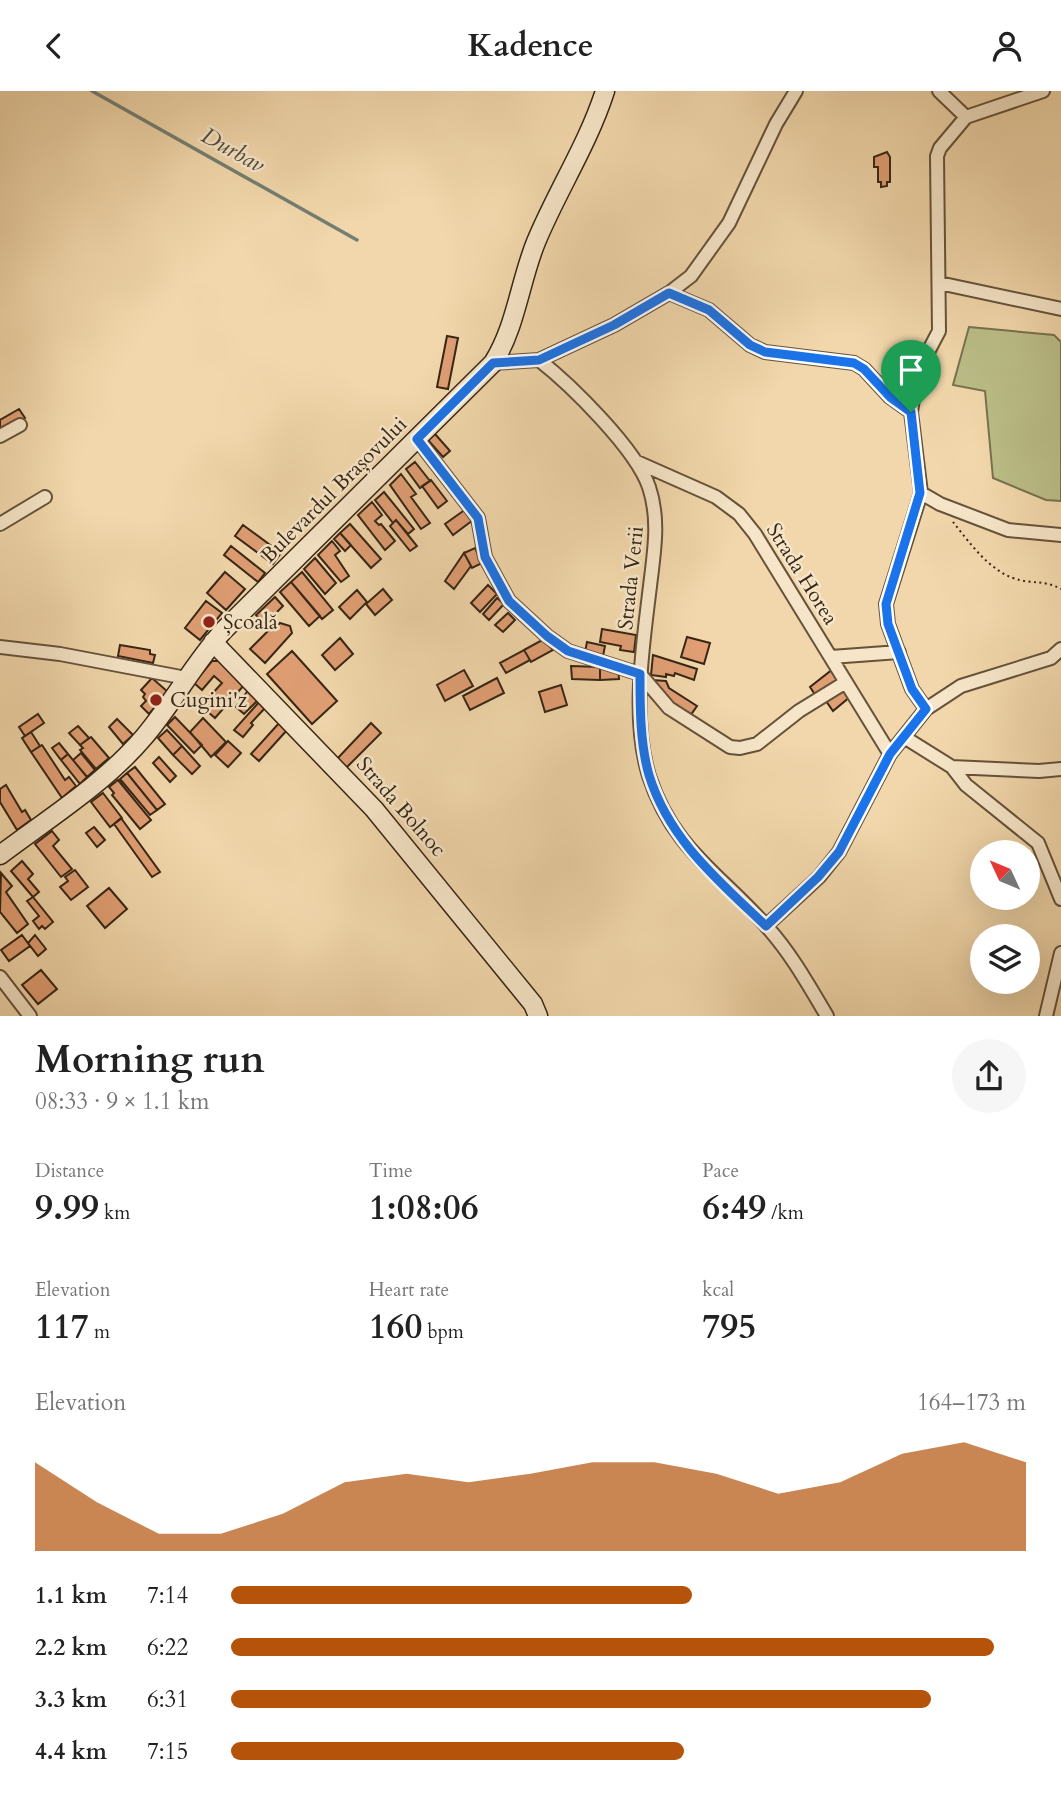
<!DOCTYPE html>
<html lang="en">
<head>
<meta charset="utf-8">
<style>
  body { margin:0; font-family:Cardo,serif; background:#f6f6f6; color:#222; height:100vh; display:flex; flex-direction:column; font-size:26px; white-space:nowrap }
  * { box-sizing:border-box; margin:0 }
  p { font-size:23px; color:#767676 }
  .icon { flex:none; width:38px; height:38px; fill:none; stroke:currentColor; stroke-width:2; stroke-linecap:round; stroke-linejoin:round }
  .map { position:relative; height:925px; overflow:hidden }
  .sheet { display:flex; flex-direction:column; background:#fff; flex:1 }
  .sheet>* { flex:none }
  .needle { width:46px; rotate:314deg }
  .fabs { position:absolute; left:970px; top:749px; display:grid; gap:14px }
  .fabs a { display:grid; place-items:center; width:70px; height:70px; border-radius:50%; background:#fff; box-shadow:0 7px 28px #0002; font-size:35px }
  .pin { position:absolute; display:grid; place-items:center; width:60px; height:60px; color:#fff; margin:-72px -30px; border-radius:50% 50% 50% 0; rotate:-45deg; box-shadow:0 0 7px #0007 }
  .pin .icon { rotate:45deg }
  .round { display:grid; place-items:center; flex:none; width:74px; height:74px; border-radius:37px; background:#f6f6f6 }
  .headline { display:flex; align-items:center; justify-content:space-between; height:119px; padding:0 35px }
  h1 { font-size:38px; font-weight:700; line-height:52px }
  .stats { display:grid; grid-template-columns:repeat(3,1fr); gap:10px; height:119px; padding:7px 35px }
  .stats div { display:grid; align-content:center }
  .stats b { font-size:35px; font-weight:700 }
  .stats small { font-size:19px; font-weight:400 }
  .stats p { font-size:19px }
  .chart { height:196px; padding:14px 35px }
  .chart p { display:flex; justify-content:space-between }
  .chart svg { width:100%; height:126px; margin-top:7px; fill:#b45309; opacity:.7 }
  ul { padding:0 35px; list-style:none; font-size:23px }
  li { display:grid; grid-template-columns:112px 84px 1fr; align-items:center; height:52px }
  li i { height:18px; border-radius:9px; background:#b45309 }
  header { display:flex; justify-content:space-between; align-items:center; height:91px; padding:0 35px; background:#fff; font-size:32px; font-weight:700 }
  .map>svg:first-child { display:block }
</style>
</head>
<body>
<header><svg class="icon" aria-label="back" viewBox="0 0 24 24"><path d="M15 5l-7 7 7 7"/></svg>Kadence<svg class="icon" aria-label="person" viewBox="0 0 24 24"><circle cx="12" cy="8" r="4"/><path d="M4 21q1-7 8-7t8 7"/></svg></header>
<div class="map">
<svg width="1061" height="925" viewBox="0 0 1061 925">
  <rect width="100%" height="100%" fill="#f1d7ab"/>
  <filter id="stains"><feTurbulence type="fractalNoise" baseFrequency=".00286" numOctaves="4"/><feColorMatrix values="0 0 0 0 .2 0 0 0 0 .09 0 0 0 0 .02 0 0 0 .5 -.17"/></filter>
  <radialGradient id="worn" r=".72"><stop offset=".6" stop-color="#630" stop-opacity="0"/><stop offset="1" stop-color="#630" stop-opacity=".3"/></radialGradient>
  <path fill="#bbbe88" stroke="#79724e" stroke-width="2" d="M969,236l85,8 7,7v159l-15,-1 -53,-22 -8,-87 -32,-6z"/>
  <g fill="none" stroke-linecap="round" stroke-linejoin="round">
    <path stroke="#747e72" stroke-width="3.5" d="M92,0l265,149"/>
  </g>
  <path fill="#e09e73" stroke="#372615" stroke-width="2" d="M887,61l3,5v25h-3v4l-6,1v-5h-3v-15h-4v-10z
    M447,245l11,2 -10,51 -11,-2z
    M19,318l6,9 -25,14v-12z
    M435,343l15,17 -7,6 -15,-17z
    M415,371l15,19 -10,7 -14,-19z
    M401,383l15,20 -5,3 19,26 -9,6 -31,-44z
    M431,389l16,21 -9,7 -16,-22z
    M384,401l30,37 -6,5 -12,-14 -3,3 -18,-23z
    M372,411l10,13 -7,6 4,4 2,-1 14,17 -10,9 -27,-35z
    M466,418l7,11 -20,15 -8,-11z
    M396,429l21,26 -7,5 -20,-25z
    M350,433l31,35 -10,9 -31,-35z
    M243,434l38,28 -8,11 -38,-28z
    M340,442l11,12 -6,6 -11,-12z
    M332,450l8,10 -5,4 14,21 -8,6 -23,-27z
    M231,455l34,27 -7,9 -34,-27z
    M475,457l7,15 -10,5 -8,-15z
    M464,462l7,13 -17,23 -9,-8z
    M315,467l21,25 -11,11 -21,-25z
    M225,481l20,17 -19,21 -19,-17z
    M302,481l31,38 -11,9 -31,-37z
    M291,491l29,34 -11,10 -29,-34z
    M488,494l9,9 -17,18 -9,-9z
    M383,498l9,11 -17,15 -9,-11z
    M357,499l10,12 -17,17 -11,-12z
    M275,506l8,9 -18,18 -9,-9z
    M497,507l7,6 -15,16 -6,-6z
    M206,510l16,12 -22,27 -15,-12z
    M508,522l7,7 -12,12 -8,-7z
    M280,532l10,3 2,7 -27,30 -15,-14 24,-24 2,2z
    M602,538l34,6 -2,17 -14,-2 1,-4 -21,-4z
    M687,546l23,6 -6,21 -23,-7z
    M340,547l13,16 -18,16 -13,-15z
    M544,548l9,11 -22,12 -7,-12z
    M587,551l18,4 -2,10 -18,-4z
    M120,554l30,5v4l5,1 -2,8 -35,-7z
    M524,559l6,10 -24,13 -6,-10z
    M292,560l45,50 -25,23 -45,-50z
    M653,564l44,14 -3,11 -19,-7 -1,3 -8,-2v3l-15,-2z
    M212,570h7l26,23 -30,34 -14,-12 21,-23 -8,-7 -12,14 -8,-7z
    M571,575l29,1v13l-28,-1z
    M600,576l18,1 1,11 -19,1z
    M833,578l7,9 -24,18 -6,-9z
    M464,579l9,16 -28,15 -8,-16z
    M152,587l16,14 -19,22 -8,-8 5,-5 -3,-4 2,-3 -4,-4z
    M497,587l7,15 -34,17 -7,-14z
    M652,589l14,1 3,7 28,18 -7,10 -29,-20z
    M561,594l6,20 -22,7 -6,-20z
    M844,596l7,9 -18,15 -7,-10z
    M249,598l10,10 -15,15 -8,-7z
    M260,610l6,6 -15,16 2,2 -10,12 -9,-7z
    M38,623l6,9 -19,13 -6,-9z
    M175,626l27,28 -8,8 -27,-28z
    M203,627l23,24 -15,15 -21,-25z
    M117,628l16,16 -10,9 -14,-17z
    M280,631l8,7 -29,32 -8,-7z
    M371,632l10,10 -36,36 -9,-9z
    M78,635l11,12 -9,7 -11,-12z
    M167,639l15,16 -9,9 -15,-17z
    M31,641l9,14 -9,6 -9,-14z
    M91,646l18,21 -13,11 -16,-19 3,-2 -3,-3z
    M228,650l13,12 -13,14 -13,-12z
    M59,652l9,11 -7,6 -9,-12z
    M42,654l23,35 4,-3 7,9 -14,12 -31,-46z
    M182,655l18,20 -8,8 -19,-19z
    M81,662l14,17 -8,7 -14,-17z
    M68,663l19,23 -7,7 -19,-24z
    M159,666l17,19 -6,6 -17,-19z
    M135,676l30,37 -8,6 -30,-37z
    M127,682l30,37 -7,5 -30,-36z
    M118,689l33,40 -11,9 -28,-34 2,-2 -5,-6z
    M6,694l16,27 3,-2 6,10 -14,10 -17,-28v-13z
    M103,702l19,25 -12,9 -19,-25z
    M121,727l39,54 -8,5 -38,-53z
    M94,736l11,13 -8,7 -11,-14z
    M52,740l7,9 -6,6 19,23 -11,8 -26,-33z
    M22,770l11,13 -5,5 11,13 -6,5 -22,-26z
    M75,779l13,17 -17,13 -11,-13 8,-6 -3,-4z
    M1,782l11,13 -6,6 22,32 -11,9 -17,-21z
    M109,797l18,21 -22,19 -18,-22z
    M33,806l20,25 -8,7 -3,-3 -3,3 -6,-8 6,-5 -12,-15z
    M22,844l8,11 -21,15 -8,-11z
    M35,844l11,14 -8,7 -10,-13z
    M41,879l16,19 -19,15 -16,-19z"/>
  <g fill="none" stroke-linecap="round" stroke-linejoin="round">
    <defs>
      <path id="street" d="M939,0l27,26 77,-26
        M939,192l122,26
        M669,202l40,17 41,35 15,7 89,11 10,6 26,28 21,15
        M539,269c32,25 97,89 110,127 11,33 5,65 1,99 -7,60 -19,131 -1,190 24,74 72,98 119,152 24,27 41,58 59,88
        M493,272l46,-3 75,-35 55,-32 22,-17 38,-53 47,-99 20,-33
        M0,345l20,-11
        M417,348l61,79 7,39 24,44 38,35 21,15 72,23 29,34 61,39 10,1 17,-4 42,-33 47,-29
        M637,371l79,35 23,17 16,20 135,220
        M921,402l19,11 68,26 53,5
        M0,433l45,-27
        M0,556l60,7 126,24
        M831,566l68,-5
        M926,618l-14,-20 -24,-65 -2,-20 35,-111 -10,-81 6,-39 22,-42 -2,-175 3,-8 26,-31
        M904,646l48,30 87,4 22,-2
        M952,676l14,18 72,58 23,56
        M766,835l53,-49 20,-25 51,-98 36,-45 35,-23 90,-28 10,-9
        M0,886l30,39
        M1046,925l15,-63"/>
      <path id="secondary" d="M213,551l161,167 159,195 5,12
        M0,764c49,-37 104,-71 144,-118 29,-34 50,-74 80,-107l269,-267c23,-36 27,-82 43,-121 21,-51 52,-98 69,-151"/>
    </defs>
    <use href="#street" stroke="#66523a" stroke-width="16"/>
    <use href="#secondary" stroke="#372615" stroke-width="21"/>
    <path stroke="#372615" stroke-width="2" stroke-dasharray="2 3.5" stroke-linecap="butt" d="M953,431c16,20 35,47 60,56 19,7 29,1 48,11"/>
    <use href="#street" stroke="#f6e5c8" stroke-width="12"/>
    <use href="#secondary" stroke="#f6e5c8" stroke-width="18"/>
  </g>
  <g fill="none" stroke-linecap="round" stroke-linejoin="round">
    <defs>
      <path id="route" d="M669,202l40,17 41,35 15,7 89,11 10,6 26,28 21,15 9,81 -34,111 2,20 24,65 14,20 -36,45 -51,98 -21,25 -52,49c-47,-45 -97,-86 -117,-151 -9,-31 -9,-68 -9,-101l-72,-23 -21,-15 -38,-35 -24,-44 -7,-39 -61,-79 76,-76 46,-3 75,-35z"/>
    </defs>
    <use href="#route" stroke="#fff" stroke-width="14"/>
    <use href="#route" stroke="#1a73e8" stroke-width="9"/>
  </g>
  <g fill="#8f2418" stroke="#f6e5c8" stroke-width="2.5">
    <circle cx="209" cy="531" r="7"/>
    <circle cx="156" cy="609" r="7"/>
  </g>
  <g text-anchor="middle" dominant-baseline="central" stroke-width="5" stroke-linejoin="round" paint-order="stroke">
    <g font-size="21" fill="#372615" stroke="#f6e5c8">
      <text transform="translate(334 399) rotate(-45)">Bulevardul Brașovului</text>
      <text transform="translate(802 483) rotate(58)">Strada Horea</text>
      <text transform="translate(631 487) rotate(-84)">Strada Verii</text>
      <text transform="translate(401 716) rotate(49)">Strada Bolnoc</text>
    </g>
    <g font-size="21" fill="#372615" stroke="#f6e5c8" text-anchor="start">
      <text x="223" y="531">Școală</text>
      <text x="170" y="609">Cugini'z</text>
    </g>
    <g font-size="23" font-style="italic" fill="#504a3c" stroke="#f6e5c8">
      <text transform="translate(233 59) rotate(29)">Durbav</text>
    </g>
  </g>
  <rect width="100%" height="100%" filter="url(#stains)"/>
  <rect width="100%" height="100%" fill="url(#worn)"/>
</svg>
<div class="fabs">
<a><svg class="needle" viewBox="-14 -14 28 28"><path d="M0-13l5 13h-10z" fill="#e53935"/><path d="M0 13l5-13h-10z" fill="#767676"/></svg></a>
<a><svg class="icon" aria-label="layers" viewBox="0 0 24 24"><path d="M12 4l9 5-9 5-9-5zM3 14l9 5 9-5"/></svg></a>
</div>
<div class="pin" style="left:911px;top:321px;background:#1e9e55"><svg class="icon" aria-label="arrive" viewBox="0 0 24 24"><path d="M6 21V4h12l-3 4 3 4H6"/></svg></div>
</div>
<section class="sheet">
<div class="headline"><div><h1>Morning run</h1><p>08:33 · 9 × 1.1 km</p></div><a class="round"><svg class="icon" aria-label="share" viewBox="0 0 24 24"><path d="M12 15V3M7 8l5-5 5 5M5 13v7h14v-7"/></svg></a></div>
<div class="stats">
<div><p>Distance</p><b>9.99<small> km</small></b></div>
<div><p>Time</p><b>1:08:06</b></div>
<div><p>Pace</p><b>6:49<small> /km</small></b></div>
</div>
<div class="stats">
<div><p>Elevation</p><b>117<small> m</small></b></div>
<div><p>Heart rate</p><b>160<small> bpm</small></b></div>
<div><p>kcal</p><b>795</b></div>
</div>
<div class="chart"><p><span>Elevation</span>164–173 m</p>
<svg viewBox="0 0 160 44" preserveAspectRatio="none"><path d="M0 44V13L10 27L20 38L30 38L40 31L50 20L60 17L70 20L80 17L90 13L100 13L110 17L120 24L130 20L140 10L150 6L160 13V44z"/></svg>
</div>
<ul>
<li><b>1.1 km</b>7:14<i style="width:58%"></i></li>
<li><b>2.2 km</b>6:22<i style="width:96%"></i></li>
<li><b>3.3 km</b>6:31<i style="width:88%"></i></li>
<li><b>4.4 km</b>7:15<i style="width:57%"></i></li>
</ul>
</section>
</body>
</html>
